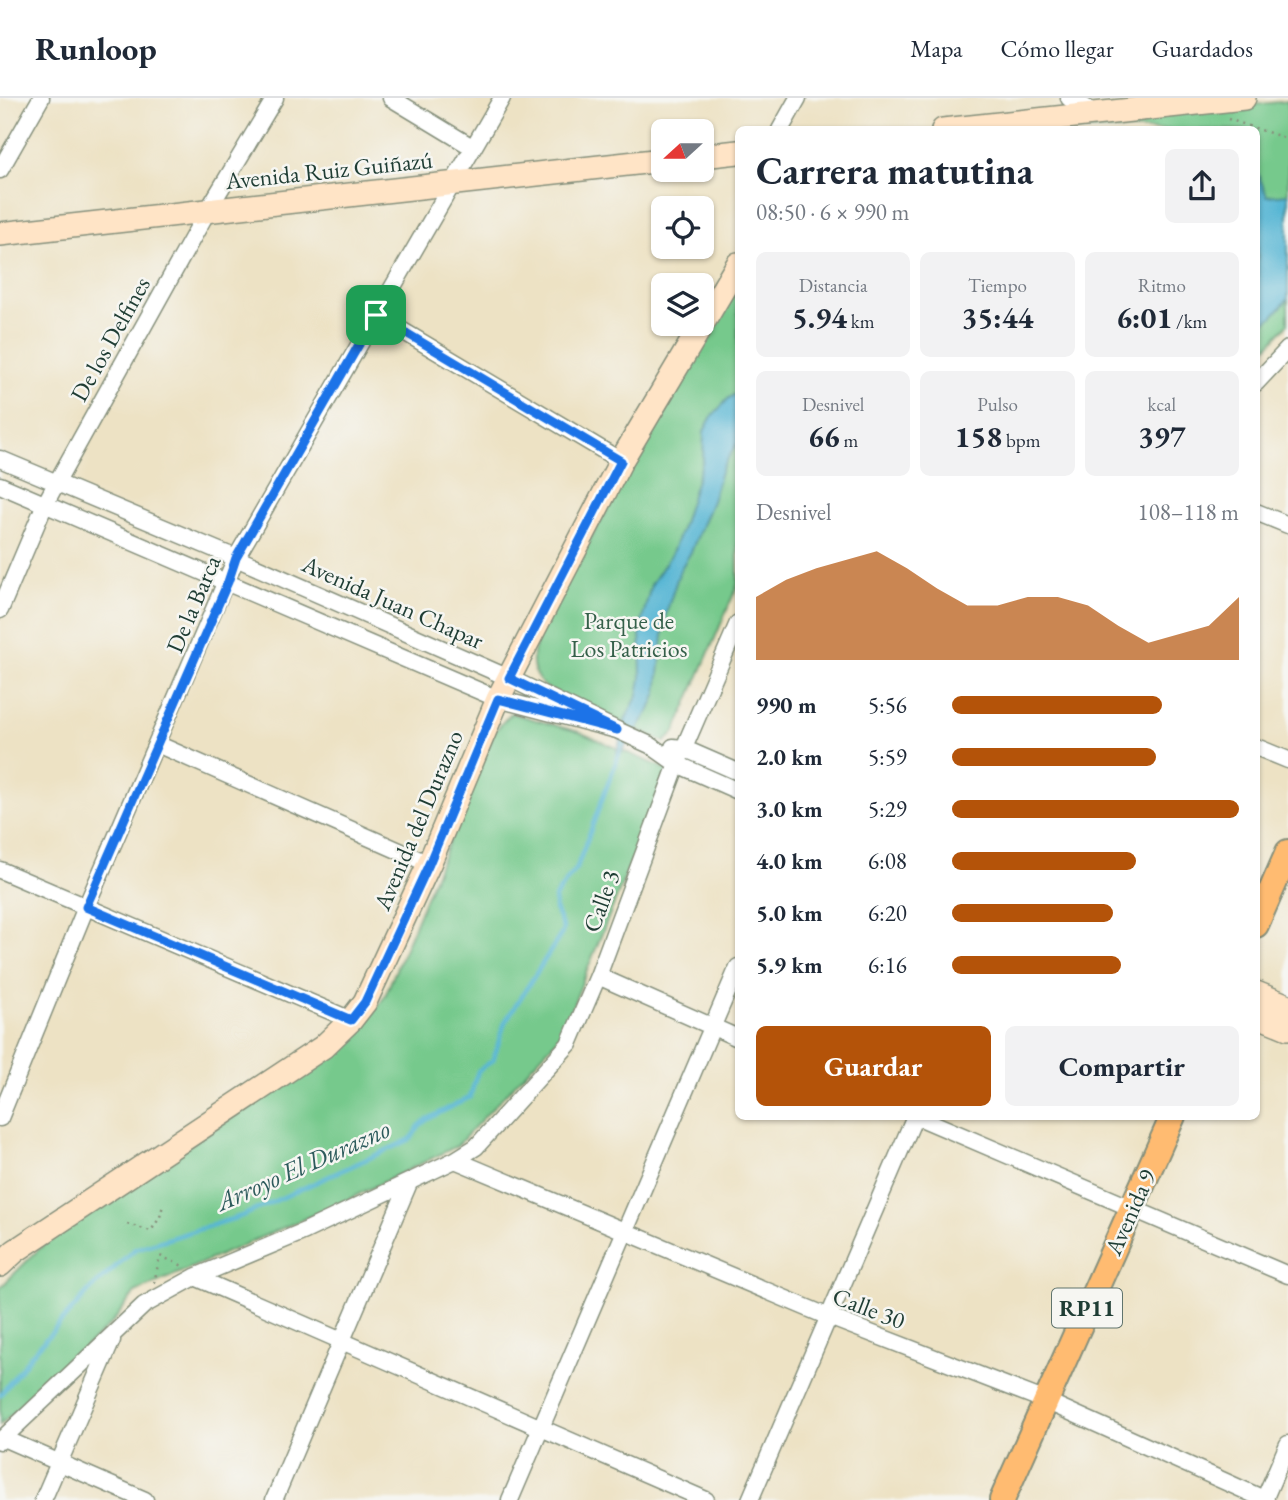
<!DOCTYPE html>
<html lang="es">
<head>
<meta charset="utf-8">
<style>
  body { margin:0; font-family:"EB Garamond",serif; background:#f2f2f3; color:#1f2937; height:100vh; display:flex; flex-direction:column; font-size:26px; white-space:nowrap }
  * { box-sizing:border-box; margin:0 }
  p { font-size:23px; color:#747a83 }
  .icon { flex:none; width:38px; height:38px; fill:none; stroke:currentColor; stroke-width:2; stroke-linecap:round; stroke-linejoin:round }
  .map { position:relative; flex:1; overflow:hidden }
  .details { position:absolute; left:735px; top:28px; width:525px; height:994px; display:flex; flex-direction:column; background:#fff; border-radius:10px; box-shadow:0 2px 5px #0004 }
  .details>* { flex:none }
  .needle { width:46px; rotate:249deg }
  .fabs { position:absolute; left:651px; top:21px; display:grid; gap:14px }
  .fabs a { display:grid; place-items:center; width:63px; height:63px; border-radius:10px; background:#fff; box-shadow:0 2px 5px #0004; font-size:35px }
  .pin { position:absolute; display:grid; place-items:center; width:60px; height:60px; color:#fff; margin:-30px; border-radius:14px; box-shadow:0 4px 10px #0006 }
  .round { display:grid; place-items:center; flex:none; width:74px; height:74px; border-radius:10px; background:#f2f2f3 }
  .headline { display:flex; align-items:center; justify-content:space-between; height:119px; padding:0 21px }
  h1 { font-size:38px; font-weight:700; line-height:52px }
  .stats { display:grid; grid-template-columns:repeat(3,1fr); gap:10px; height:119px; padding:7px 21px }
  .stats div { display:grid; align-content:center; border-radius:10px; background:#f2f2f3; text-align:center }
  .stats b { font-size:30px; font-weight:700 }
  .stats small { font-size:19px; font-weight:400 }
  .stats p { font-size:19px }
  .chart { height:196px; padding:14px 21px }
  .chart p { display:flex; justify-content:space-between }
  .chart svg { width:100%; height:126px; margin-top:7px; fill:#b45309; opacity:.7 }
  .cta { display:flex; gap:14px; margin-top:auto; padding:14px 21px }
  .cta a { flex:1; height:80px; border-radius:10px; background:#b45309; color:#fff; font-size:28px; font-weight:700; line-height:80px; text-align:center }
  .cta a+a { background:#f2f2f3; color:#1f2937 }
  ul { padding:0 21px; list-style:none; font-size:23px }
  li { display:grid; grid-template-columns:112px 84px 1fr; align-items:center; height:52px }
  li i { height:18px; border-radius:9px; background:#b45309 }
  header { display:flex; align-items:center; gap:42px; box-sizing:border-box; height:98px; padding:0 35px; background:#fff; border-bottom:2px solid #e0e1e3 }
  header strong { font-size:33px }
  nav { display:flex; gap:38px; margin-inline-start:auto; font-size:24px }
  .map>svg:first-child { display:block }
</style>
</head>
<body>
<header>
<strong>Runloop</strong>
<nav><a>Mapa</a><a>Cómo llegar</a><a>Guardados</a></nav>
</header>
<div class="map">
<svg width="1288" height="1402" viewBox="0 0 1288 1402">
  <rect width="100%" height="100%" fill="#f6f6f2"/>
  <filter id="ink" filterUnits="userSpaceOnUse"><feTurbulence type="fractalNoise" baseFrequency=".0143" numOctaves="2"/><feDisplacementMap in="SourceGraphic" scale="14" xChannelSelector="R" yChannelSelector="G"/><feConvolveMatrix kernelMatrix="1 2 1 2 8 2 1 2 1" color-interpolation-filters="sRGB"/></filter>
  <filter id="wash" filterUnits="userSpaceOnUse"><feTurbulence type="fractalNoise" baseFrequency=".00686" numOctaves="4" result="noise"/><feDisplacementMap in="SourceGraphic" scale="28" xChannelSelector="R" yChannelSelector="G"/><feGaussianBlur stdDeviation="1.57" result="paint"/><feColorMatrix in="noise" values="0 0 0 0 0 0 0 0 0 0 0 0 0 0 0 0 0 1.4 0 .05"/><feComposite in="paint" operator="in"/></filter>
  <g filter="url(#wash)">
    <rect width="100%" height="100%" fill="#ede2c4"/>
    <path fill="#76c98c" stroke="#4a8360" stroke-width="2" d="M1288,3v223l-31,34 -1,-228h-243z
      M738,187v299l-63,148 -10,10 -116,-52c-28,-21 -13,-45 -4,-73z
      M511,615l68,19 89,38 -107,265 -104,111 -112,55 -210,91 -22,30 -113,103v-137l52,-52 308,-204 25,-36 110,-265z"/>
    <path fill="#56b6d4" stroke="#3a7a84" stroke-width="2" d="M1258,76l9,22 21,-2v105l-16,18 -15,11z
      M738,294v50l-16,26 -10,33 -21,51 -11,18 -15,47 -8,76 -7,17 -33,49v-7l9,-34 12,-23 3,-16 -1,-51 11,-43 21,-32 10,-26 21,-67 1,-29 8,-15 16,-17z"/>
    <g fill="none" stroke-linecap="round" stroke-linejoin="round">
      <path stroke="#56b6d4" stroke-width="4.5" d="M0,1297l33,-42 58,-64 44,-40 107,-33 169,-77 8,-13 9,-7 42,-22 8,-26 15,-11 12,-38 57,-89 1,-5 -8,-19v-12l22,-30 42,-113"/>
    </g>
  </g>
  <g filter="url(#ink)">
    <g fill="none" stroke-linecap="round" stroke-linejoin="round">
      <defs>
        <path id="minor" d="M391,0l81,49
          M1069,0l28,16
          M780,32l18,-32
          M0,72l41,-72
          M376,217l245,146
          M1256,285l32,-34
          M0,361l236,99 273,120 108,52 -119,-31 -498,-214
          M1256,414l32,13
          M0,512l45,-106 12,-22 151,-272 67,-112
          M617,632l33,15 27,19 61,27
          M157,646l272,120
          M673,649l10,1 55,24
          M1256,649l32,13
          M0,772l351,150
          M598,878l140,62
          M916,1018l372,159
          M0,1020l86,-211 150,-349 266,-460
          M455,1062l374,157 217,84 220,99
          M195,1179l511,223
          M3,1340l142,62
          M0,1343l144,-136 51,-28 110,-46 150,-71 21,-13 93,-103 29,-68 79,-212 61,-141
          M43,1402l69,-160
          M274,1402l135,-317
          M510,1402l228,-533
          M750,1402l165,-384
          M1264,1402l24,-56"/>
        <path id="secondary" d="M943,32l301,-32
          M702,58l36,-4
          M0,136l663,-74
          M1256,895l32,13
          M1256,917l32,13
          M0,1167l15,-14 308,-204 28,-27 14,-18 64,-138 69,-165 123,-238 117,-197"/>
        <path id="primary" d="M1256,827l32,-73
          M1002,1402l171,-384"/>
      </defs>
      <use href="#minor" stroke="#86907c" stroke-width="19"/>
      <use href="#secondary" stroke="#86907c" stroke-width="26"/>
      <use href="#primary" stroke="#86907c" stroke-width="28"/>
      <path stroke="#86907c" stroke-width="2.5" stroke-dasharray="2 5" stroke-linecap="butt" d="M1228,21l60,20
        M127,1126l24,7 9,-14 3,-12
        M154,1185l6,-27 23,10"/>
      <use href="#minor" stroke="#fff" stroke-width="16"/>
      <use href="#secondary" stroke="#ffe4c6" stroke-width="23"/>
      <use href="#primary" stroke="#ffbb71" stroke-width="24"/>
    </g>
  </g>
  <g fill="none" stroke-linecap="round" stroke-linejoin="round" filter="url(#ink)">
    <defs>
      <path id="route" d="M376,217l245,146 -112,217 108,52 -119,-31 -69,165 -64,138 -14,18 -265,-113 142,-325 8,-24z"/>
    </defs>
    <use href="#route" stroke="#fff" stroke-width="14"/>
    <use href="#route" stroke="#1a73e8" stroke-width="9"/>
  </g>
  <g text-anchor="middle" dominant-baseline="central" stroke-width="5" stroke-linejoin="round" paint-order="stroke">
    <rect fill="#f6f6f2" stroke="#60746d" stroke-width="2" x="1052" y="1190.5" width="70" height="39" rx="5"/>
    <g font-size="23" font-weight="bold" fill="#1f3d34">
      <text x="1087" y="1210">RP11</text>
    </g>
    <g font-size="24" fill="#1f3d34" stroke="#f6f6f2">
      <text transform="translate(329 72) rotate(-6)">Avenida Ruiz Guiñazú</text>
      <text transform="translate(110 241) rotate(-61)">De los Delfines</text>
      <text transform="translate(393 504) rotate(24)">Avenida Juan Chapar</text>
      <text transform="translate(193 506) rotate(-67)">De la Barca</text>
      <text transform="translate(418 722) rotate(-67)">Avenida del Durazno</text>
      <text transform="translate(601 803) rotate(-70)">Calle 3</text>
      <text transform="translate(1130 1114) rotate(-66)">Avenida 9</text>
      <text transform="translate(869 1210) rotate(21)">Calle 30</text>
    </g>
    <g font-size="24" fill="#35604a" stroke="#f6f6f2">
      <text x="629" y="522">Parque de<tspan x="629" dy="28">Los Patricios</tspan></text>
    </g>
    <g font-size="26" font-style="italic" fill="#2d5b5c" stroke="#f6f6f2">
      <text transform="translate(303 1067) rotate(-24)">Arroyo El Durazno</text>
    </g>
  </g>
</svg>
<div class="fabs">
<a><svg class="needle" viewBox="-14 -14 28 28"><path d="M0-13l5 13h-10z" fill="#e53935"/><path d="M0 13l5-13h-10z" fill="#747a83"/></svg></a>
<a><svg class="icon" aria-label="locate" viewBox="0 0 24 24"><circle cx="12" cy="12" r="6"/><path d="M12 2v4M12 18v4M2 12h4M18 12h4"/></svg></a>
<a><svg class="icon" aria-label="layers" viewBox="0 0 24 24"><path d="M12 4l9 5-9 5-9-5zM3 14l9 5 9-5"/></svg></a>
</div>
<div class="pin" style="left:376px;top:217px;background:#1e9e55"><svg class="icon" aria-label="arrive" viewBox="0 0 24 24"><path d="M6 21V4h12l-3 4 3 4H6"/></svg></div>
<section class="details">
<div class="headline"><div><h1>Carrera matutina</h1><p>08:50 · 6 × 990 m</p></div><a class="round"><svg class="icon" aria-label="share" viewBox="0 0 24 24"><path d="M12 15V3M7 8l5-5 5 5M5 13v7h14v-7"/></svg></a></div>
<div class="stats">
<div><p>Distancia</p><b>5.94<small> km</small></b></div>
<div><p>Tiempo</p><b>35:44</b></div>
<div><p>Ritmo</p><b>6:01<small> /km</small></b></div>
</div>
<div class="stats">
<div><p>Desnivel</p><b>66<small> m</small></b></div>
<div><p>Pulso</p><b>158<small> bpm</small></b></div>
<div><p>kcal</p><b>397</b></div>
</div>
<div class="chart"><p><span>Desnivel</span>108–118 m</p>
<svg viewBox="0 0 160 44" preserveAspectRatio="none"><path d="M0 44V22L10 16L20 12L30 9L40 6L50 12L60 19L70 25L80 25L90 22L100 22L110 25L120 32L130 38L140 35L150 32L160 22V44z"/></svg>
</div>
<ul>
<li><b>990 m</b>5:56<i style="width:73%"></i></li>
<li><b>2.0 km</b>5:59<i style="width:71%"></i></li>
<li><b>3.0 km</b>5:29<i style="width:100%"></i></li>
<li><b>4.0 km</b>6:08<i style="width:64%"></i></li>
<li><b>5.0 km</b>6:20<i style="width:56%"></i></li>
<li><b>5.9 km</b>6:16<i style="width:59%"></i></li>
</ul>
<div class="cta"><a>Guardar</a><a>Compartir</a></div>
</section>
</div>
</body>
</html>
